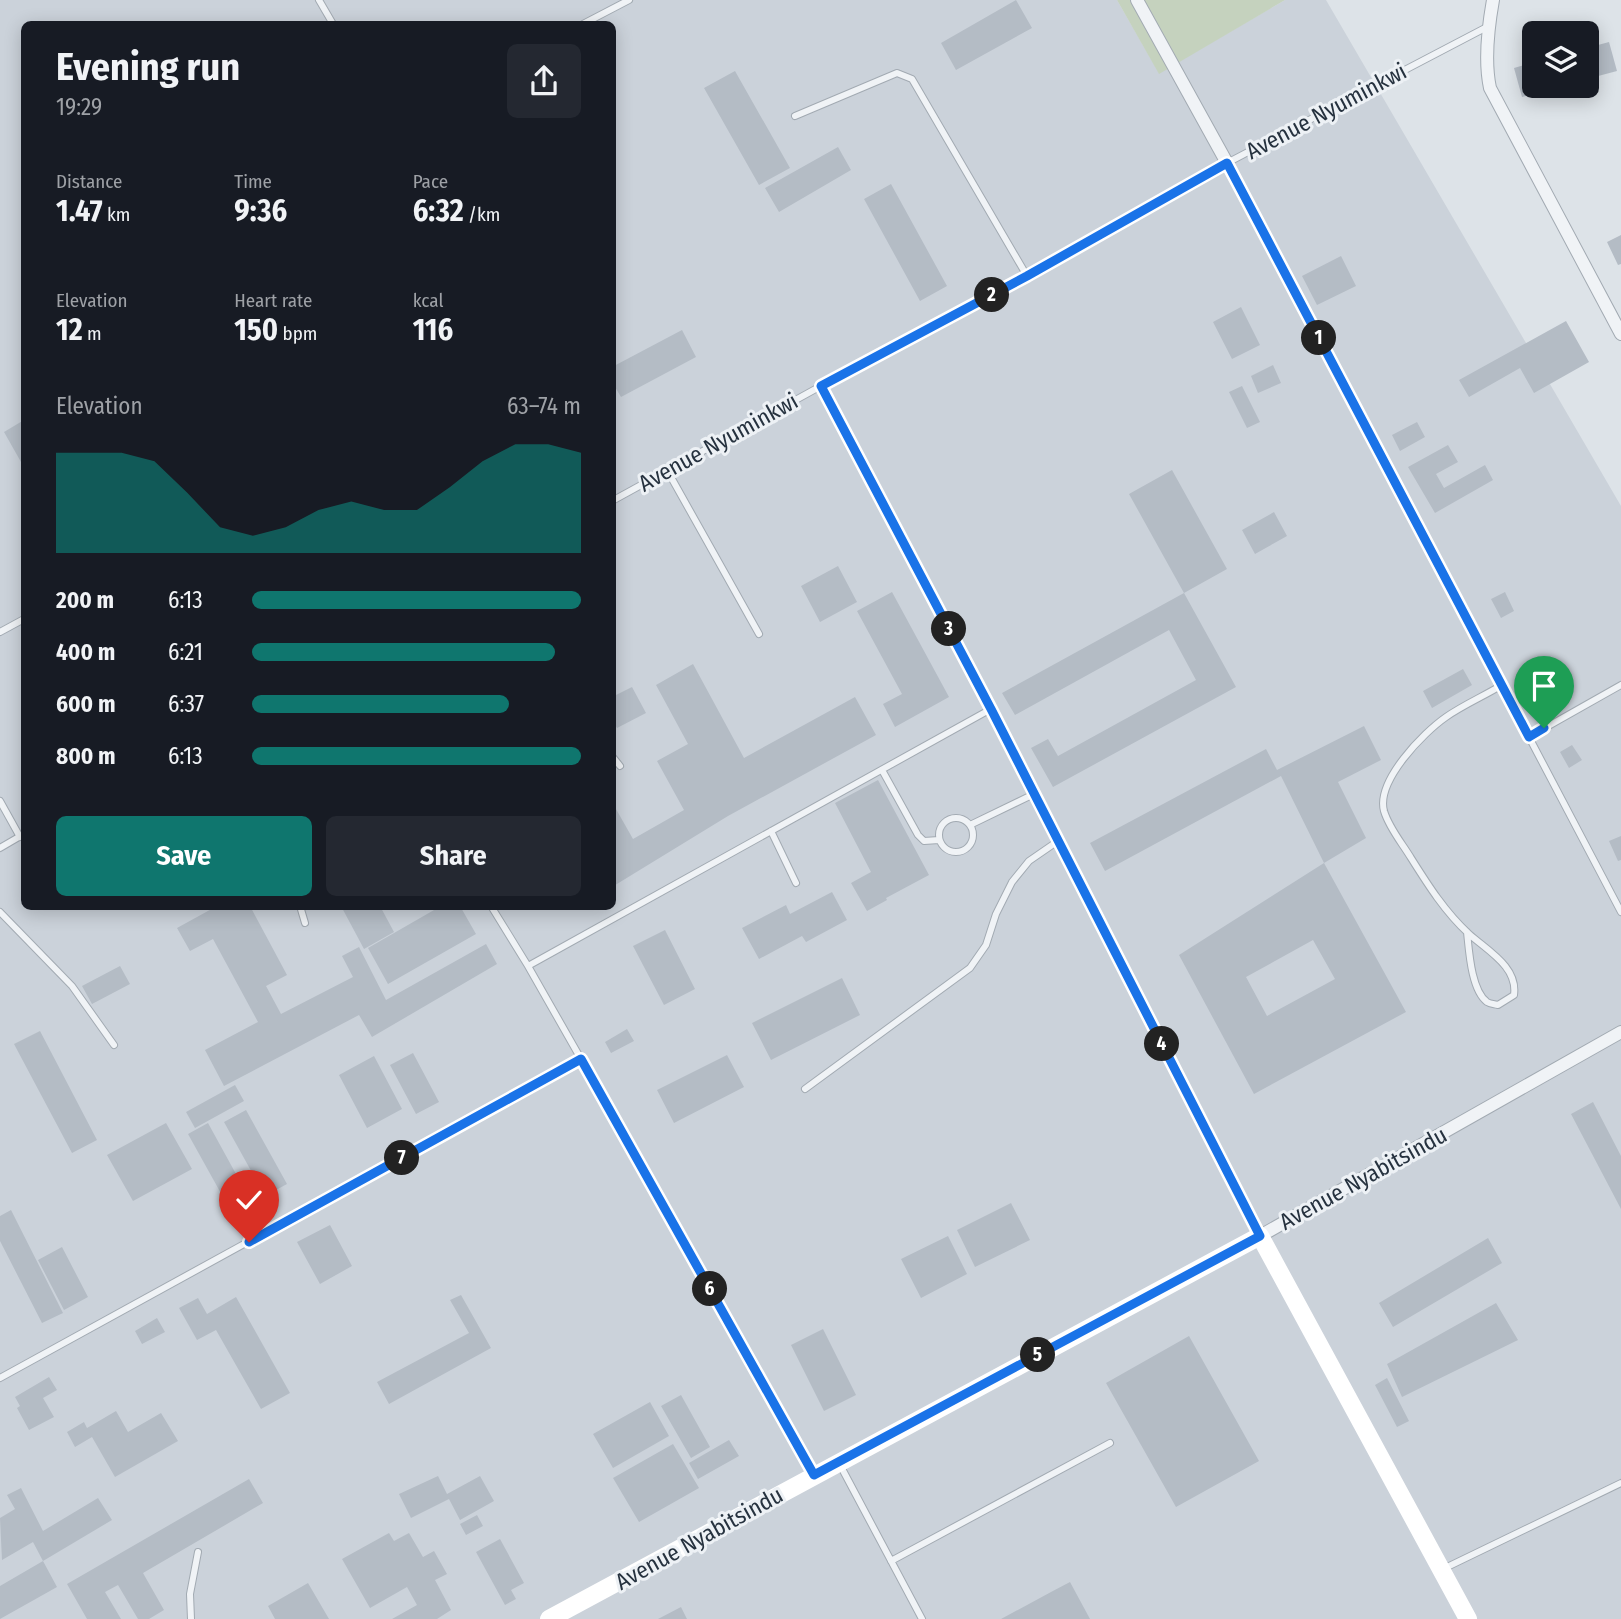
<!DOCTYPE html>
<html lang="en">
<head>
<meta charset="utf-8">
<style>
  body { margin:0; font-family:"Fira Sans Condensed",sans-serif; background:#242831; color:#f1f3f6; height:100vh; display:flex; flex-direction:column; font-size:26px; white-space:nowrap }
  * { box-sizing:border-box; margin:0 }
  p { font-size:23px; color:#9ea1a6 }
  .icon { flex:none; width:38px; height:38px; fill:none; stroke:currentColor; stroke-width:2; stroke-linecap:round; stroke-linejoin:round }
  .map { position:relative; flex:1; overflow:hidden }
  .sheet { position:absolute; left:21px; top:21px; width:595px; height:889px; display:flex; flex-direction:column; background:#171b24; border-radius:10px; box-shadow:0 4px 18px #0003 }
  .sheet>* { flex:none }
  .controls { position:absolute; left:1522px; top:21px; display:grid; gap:14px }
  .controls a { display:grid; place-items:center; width:77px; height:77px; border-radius:10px; background:#171b24; box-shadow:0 4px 18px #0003; font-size:35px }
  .pin { position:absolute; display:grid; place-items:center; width:60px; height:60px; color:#fff; margin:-72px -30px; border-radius:50% 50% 50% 0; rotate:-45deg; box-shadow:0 0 7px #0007 }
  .pin .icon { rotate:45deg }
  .km { position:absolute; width:35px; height:35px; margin:-18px; border-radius:50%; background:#222; color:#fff; font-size:19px; line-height:35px; text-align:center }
  .round { display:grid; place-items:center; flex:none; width:74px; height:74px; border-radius:10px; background:#242831 }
  .overview { display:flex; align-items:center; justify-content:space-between; height:119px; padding:0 35px }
  h1 { font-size:38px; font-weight:700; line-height:52px }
  .metrics { display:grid; grid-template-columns:repeat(3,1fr); gap:10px; height:119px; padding:7px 35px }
  .metrics div { display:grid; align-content:center }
  .metrics b { font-size:30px; font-weight:700 }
  .metrics small { font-size:19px; font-weight:400 }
  .metrics p { font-size:19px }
  .chart { height:196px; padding:14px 35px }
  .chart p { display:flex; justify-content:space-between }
  .chart svg { width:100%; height:126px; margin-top:7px; fill:#0f766e; opacity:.7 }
  .button { display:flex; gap:14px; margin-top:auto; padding:14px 35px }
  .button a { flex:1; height:80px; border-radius:10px; background:#0f766e; color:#fff; font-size:28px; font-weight:700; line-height:80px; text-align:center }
  .button a+a { background:#242831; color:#f1f3f6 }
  ul { padding:0 35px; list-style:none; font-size:23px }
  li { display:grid; grid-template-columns:112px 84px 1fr; align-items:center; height:52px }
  li i { height:18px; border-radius:9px; background:#0f766e }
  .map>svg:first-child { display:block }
</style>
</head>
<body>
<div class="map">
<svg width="1621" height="1619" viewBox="0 0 1621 1619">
  <rect width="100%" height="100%" fill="#dde3e8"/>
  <path fill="#cbd2da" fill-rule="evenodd" d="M0,0h1117l42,73 126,-73h41l295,506v1113h-1621zM24,24h588v882h-588z"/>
  <path fill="#c5d2be" d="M1117,0h168l-126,74z"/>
  <path fill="#b4bcc5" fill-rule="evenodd" d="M1016,0l16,28 -76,42 -15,-27z
    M1609,42l8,29 -30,8v-31z
    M1535,62v24l25,1 -38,10 -8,-29z
    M735,71l55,97 -31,17 -55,-97z
    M838,147l13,23 -72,42 -14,-24z
    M891,184l56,102 -27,15 -56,-102z
    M1621,235v29l-3,1 -11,-23z
    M1341,256l15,30 -39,19 -15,-29z
    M1241,307l19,38 -28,14 -19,-37z
    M1566,321l23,41 -55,31 -14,-25 -51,29 -10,-17z
    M682,330l14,27 -75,40 -9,-15v-15z
    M1273,365l8,18 -23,10 -7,-17z
    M1242,386l18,36 -13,6 -18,-36z
    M24,420v39l-3,3 -17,-30z
    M1417,422l8,15 -25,14 -8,-16z
    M1448,445l10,17 -22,12 8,14 41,-23 8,15 -58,33 -27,-46z
    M1172,470l55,99 -43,24 -55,-99z
    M1274,512l13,24 -32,18 -13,-24z
    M838,566l19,36 -37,20 -19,-36z
    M892,592l57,105 -54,30 -12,-23 19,-10 -45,-83z
    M1505,592l9,19 -13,7 -10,-19z
    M1184,593l52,94 -183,100 -22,-39 17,-9 10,17 138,-76 -27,-50 -154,85 -13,-22z
    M693,664l51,94 111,-61 21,38 -148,81 -116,71v-85l21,37 51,-29 -27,-49 31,-17 -32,-59z
    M1560,667l6,12 -30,15 -6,-12z
    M1463,669l9,16 -40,23 -9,-17z
    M1556,685l10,17 -21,11 -9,-16z
    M632,687l14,26 -29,15 -5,-8v-23z
    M1364,726l17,34 -43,22 28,56 -42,25 -43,-87 -176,95 -15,-28 176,-94 11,21z
    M1572,745l10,15 -13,8 -9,-16z
    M878,780l51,95 -43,23 1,2 -20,11 -16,-28 20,-11 -36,-69z
    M1621,836v24l-3,1 -9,-20z
    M1324,863l82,149 -152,82 -75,-139zM1313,940l22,39 -68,37 -21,-39z
    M832,892l15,28 -41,22 -4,-6 -43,23 -17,-31 44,-23 4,9z
    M217,906h33l37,69 -21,11 15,28 72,-37 -11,-21 17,-9 27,53 100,-56 11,20 -125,73 -13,-22 -135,71 -19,-36 53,-28 -45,-83 -23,12 -13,-23z
    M341,906h39l14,26 -30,17z
    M441,906h19l16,28 -88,50 -20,-36z
    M665,930l30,59 -31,16 -31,-59z
    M120,966l10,18 -38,20 -10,-18z
    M842,978l18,37 -89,45 -19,-37z
    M627,1029l7,12 -23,12 -6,-11z
    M40,1031l57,109 -25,13 -58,-109z
    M413,1053l26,49 -23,12 -26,-49z
    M727,1055l17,32 -70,36 -17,-33z
    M374,1056l28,53 -35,19 -28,-53z
    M235,1085l9,16 -49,27 -9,-16z
    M1593,1102l28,54v53l-50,-95z
    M246,1110l41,74 -22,12 -41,-74z
    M166,1123l26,46 -59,32 -26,-46z
    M208,1123l45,82 -20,10 -45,-81z
    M1011,1203l19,37 -55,27 -18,-37z
    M11,1210l52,103 -21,10 -42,-82v-25z
    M330,1225l22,41 -32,18 -23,-42z
    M948,1236l19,38 -46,24 -20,-39z
    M1488,1238l14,25 -109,64 -14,-24z
    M62,1247l26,50 -24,13 -26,-50z
    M461,1295l30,53 -102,56 -12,-22 92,-49 -19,-33z
    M236,1297l54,96 -29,16 -45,-79 -19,10 -18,-32 19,-10 9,16z
    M1496,1303l22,37 -116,57 -15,-33z
    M157,1318l8,14 -23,12 -7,-13z
    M823,1329l33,66 -32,16 -33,-66z
    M1189,1336l70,125 -83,46 -70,-124z
    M49,1377l8,13 -14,8 11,19 -25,13 -12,-22 3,-2 -5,-9z
    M1387,1378l22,43 -12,6 -22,-42z
    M681,1395l29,52 -19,11 -30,-52z
    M650,1402l19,34 -56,32 -20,-34z
    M116,1411l12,21 33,-19 17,28 -63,36 -23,-40 -17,10 -8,-15 17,-10 3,6z
    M729,1440l10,16 -41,23 -9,-16z
    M673,1444l26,44 -60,34 -26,-44z
    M438,1476l9,18 33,-18 14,25 -34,19 -11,-21 -38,19 -12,-24z
    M249,1479l14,24 -120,70 21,37 -15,9h-11l-20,-34 -13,7 16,27h-34l-20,-35z
    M21,1488l22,43 55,-33 14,22 -69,41 -10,-19 -31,18 -2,-42 15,-9 -8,-14z
    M477,1515l6,11 -17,9 -6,-11z
    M389,1533l5,8 15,-8 14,24 11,-6 13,23 -12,6 16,30 -14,9h-45l25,-14 -10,-18 -37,21 -28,-49z
    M500,1539l24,44 -13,7 5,9 -11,6 -29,-53z
    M43,1561l14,26 -57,32v-33z
    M1070,1582l20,37h-89l50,-27z
    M308,1583l21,36h-54l-7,-13z
    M681,1607l6,12h-29z"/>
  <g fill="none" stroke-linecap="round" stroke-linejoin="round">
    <defs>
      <path id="lane" d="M319,0l14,24
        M583,24l46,-24
        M795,116l102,-43 15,6 115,197
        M1227,163l394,749
        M821,386l170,323 268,524
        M667,470l92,164
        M612,501l209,-115 206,-110 200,-113 260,-136
        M0,632l24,-13
        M1529,737l92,-52
        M612,756l8,10
        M882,770l36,65 6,6 15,-1
        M0,801l20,36
        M939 835a17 17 0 1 1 34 0a17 17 0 1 1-34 0Z
        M970,825l64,-31
        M771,831l25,52
        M0,848l24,-14
        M300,906l5,17
        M491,906l37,60 53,93 232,415
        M0,912l72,74 42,59
        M1467,932c2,18 4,58 20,70 3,2 7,2 11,3l16,-10c4,-28 -26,-44 -45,-61 -24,-22 -41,-49 -58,-76 -9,-15 -22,-30 -27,-47 -8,-30 39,-78 62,-94 17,-12 38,-21 56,-32
        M528,966l463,-257
        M805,1089l165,-121 16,-23 10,-31 16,-32 17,-21 29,-20
        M0,1378l581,-319
        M839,1463l83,156
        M891,1561l219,-118
        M1443,1569l178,-86
        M191,1619l-1,-25 8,-42"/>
      <path id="street" d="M1137,0l90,163
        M1493,0c-5,28 -9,60 -3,88l131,246
        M1260,1236l361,-204"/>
    </defs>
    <use href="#lane" stroke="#a2aab2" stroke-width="8"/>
    <use href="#street" stroke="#a2aab2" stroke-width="14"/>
    <use href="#lane" stroke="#f0f3f6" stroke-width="6"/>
    <use href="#street" stroke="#f0f3f6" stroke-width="12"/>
    <path stroke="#fff" stroke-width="18" d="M549,1619l711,-383 208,383"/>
  </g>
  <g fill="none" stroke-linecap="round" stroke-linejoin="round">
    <defs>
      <path id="route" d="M249,1242l332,-183 233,416 446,-239 -269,-527 -170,-323 206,-110 200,-113 302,574 15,-9"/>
    </defs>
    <use href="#route" stroke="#fff" stroke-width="14"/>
    <use href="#route" stroke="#1a73e8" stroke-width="9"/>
  </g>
  <g text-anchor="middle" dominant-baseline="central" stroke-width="6" stroke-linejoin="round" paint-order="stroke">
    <g font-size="23" fill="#26323f" stroke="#edf1f5">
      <text transform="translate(1326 111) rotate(-28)">Avenue Nyuminkwi</text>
      <text transform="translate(718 442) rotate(-29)">Avenue Nyuminkwi</text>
      <text transform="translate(1363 1178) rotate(-29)">Avenue Nyabitsindu</text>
      <text transform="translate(699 1538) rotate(-29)">Avenue Nyabitsindu</text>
    </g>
  </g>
</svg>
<div class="controls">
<a><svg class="icon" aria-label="layers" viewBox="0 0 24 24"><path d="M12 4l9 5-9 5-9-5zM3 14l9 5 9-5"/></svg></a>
</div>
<div class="pin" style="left:1544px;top:728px;background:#1e9e55"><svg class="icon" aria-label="arrive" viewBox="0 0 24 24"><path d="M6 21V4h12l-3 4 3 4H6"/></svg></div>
<div class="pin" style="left:249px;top:1242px;background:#d93025"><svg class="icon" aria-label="check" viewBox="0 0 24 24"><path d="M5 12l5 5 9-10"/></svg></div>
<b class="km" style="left:1319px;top:338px">1</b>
<b class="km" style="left:992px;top:295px">2</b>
<b class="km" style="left:949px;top:629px">3</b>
<b class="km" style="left:1162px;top:1044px">4</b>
<b class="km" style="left:1038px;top:1355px">5</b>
<b class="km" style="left:710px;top:1289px">6</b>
<b class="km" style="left:402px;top:1158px">7</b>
<section class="sheet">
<div class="overview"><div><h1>Evening run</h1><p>19:29</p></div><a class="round"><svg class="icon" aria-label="share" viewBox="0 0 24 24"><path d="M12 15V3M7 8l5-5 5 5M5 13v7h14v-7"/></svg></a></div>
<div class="metrics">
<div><p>Distance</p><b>1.47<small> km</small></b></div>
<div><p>Time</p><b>9:36</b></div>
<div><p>Pace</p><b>6:32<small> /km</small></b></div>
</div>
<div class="metrics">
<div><p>Elevation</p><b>12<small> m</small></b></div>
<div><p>Heart rate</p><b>150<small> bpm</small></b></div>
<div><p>kcal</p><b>116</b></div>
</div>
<div class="chart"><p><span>Elevation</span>63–74 m</p>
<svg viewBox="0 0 160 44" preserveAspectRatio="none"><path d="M0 44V9L10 9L20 9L30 12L40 23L50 35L60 38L70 35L80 29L90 26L100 29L110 29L120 21L130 12L140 6L150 6L160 9V44z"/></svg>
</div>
<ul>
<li><b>200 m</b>6:13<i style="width:100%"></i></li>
<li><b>400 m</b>6:21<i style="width:92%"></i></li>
<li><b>600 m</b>6:37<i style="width:78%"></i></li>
<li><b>800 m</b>6:13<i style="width:100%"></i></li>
</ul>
<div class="button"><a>Save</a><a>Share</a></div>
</section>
</div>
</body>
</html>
